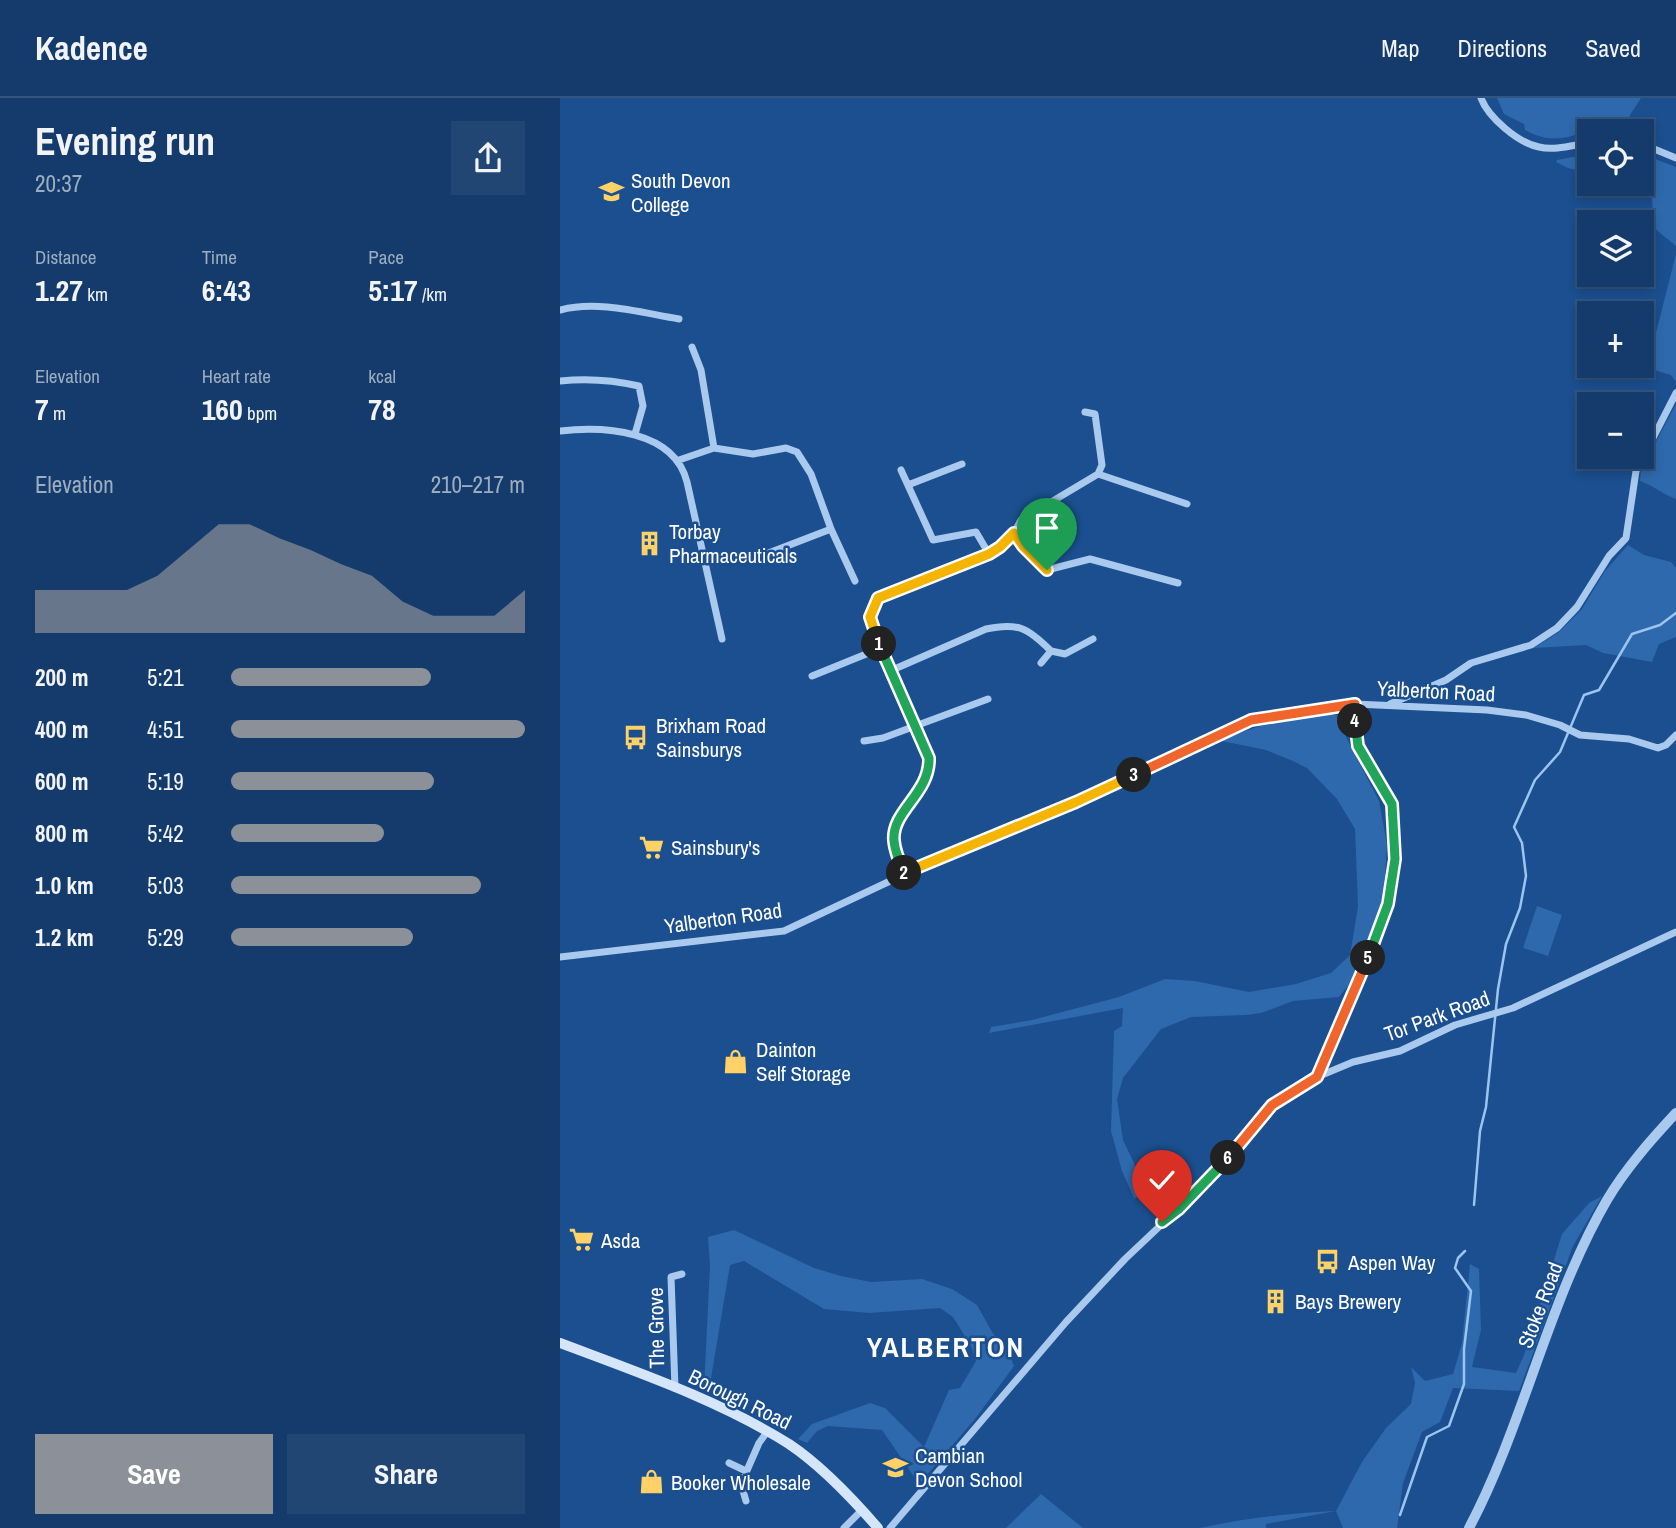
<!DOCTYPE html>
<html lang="en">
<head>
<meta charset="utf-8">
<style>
  body { margin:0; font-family:"Archivo Narrow",sans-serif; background:#214673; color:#f1f3f6; height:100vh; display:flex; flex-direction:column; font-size:26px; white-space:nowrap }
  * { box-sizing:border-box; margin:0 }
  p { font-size:23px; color:#9dadc1 }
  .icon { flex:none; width:38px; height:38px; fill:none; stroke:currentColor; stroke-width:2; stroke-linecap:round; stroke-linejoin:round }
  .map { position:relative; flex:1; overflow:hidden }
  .panel { display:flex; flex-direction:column; background:#143b6b; width:560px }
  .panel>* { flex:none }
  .fabs { position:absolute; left:1017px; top:21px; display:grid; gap:14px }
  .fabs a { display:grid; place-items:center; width:77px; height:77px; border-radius:0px; background:#143b6b; box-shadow:0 4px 10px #0003,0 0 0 2px #33557e; font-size:35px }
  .pin { position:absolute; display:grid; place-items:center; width:60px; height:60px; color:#fff; margin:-72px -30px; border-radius:50% 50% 50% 0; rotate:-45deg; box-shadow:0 0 7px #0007 }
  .pin .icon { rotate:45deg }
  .km { position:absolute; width:35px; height:35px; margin:-18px; border-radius:50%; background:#222; color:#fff; font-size:19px; line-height:35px; text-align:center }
  .round { display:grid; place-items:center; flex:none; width:74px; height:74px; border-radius:0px; background:#214673 }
  .head { display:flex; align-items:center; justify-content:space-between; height:119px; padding:0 35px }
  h1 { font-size:38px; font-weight:700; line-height:52px }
  .figures { display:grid; grid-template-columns:repeat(3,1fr); gap:10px; height:119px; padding:7px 35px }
  .figures div { display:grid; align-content:center }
  .figures b { font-size:30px; font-weight:700 }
  .figures small { font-size:19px; font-weight:400 }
  .figures p { font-size:19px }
  .chart { height:196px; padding:14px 35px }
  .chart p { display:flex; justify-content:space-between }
  .chart svg { width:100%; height:126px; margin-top:7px; fill:#8c9099; opacity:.7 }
  .action { display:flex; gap:14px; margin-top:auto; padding:14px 35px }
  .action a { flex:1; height:80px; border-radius:0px; background:#8c9099; color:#fff; font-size:28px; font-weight:700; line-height:80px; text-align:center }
  .action a+a { background:#214673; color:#f1f3f6 }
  ul { padding:0 35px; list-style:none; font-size:23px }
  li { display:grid; grid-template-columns:112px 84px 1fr; align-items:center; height:52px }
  li i { height:18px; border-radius:9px; background:#8c9099 }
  header { display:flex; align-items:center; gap:42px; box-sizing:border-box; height:98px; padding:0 35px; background:#143b6b; border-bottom:2px solid #33557e }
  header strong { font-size:33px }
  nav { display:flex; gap:38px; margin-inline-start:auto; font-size:24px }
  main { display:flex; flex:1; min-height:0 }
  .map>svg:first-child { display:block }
</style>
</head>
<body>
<header>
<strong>Kadence</strong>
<nav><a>Map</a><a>Directions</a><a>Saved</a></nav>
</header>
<main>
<section class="panel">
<div class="head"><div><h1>Evening run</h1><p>20:37</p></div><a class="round"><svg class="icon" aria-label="share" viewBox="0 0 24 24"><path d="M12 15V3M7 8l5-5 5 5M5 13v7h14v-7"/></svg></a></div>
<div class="figures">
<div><p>Distance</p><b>1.27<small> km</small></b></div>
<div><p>Time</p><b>6:43</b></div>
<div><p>Pace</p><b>5:17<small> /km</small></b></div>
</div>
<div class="figures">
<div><p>Elevation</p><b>7<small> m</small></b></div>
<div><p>Heart rate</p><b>160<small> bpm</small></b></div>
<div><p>kcal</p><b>78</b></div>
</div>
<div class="chart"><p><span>Elevation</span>210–217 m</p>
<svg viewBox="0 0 160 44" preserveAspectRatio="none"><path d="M0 44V29L10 29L20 29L30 29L40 24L50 15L60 6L70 6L80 11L90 15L100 20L110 24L120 33L130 38L140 38L150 38L160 29V44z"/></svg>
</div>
<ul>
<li><b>200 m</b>5:21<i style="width:68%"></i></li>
<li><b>400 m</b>4:51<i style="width:100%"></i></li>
<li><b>600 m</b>5:19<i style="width:69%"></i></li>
<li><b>800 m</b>5:42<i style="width:52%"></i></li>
<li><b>1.0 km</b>5:03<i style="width:85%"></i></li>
<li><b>1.2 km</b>5:29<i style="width:62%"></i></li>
</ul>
<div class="action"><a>Save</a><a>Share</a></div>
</section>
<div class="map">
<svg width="1116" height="1430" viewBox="0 0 1116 1430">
  <rect width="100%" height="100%" fill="#1b4f8f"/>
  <path fill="#2e69ad" d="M937,0h144l-11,17 -2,15c-12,-1 -27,-2 -39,1 -24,7 -38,13 -64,-1l-1,-6 -20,-10z
    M1029,56v19l-21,-5 -12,-6 1,-2z
    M1082,56l34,13v79l-22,-18 -2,-30 -9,-9 -24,-5h23z
    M1116,156v128l-5,-7 -24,-7z
    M1116,306v95c-14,-5 -23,-14 -36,-18l1,-11z
    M1068,447l16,10 27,7 5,6v69l-17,7 -7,18 -49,-9 -17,-8 -52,3 25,-16 23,-23 23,-38z
    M762,616l24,2v21l33,64 8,43 -3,53 -12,37 -21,48 -12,15 -46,4 -32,12 -15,2 -55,2 -30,12 -38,49 -6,21 6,41 18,38 3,17 -10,3 -12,-27 -11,-40 3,-100 8,-5 1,-18 -134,25 2,-6 41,-7 87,-23 46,-18 30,2 54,11 47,-8 35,-11 19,-18 8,-48 -3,-78 -18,-30 -30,-31 -14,-7 -27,-11 -44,-9c32,-16 64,-22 100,-27z
    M977,808l25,9 -14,41 -25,-8z
    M1042,1098l-29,50 -54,145 -66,-3 -13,34 -18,10 -19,51 -6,45h-54l-7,-17 -70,13v4h-66c45,-10 90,-15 136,-17l26,-49 24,-34 25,-24 4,-21 -4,-16 14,14 28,-7 9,-31 8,-79 9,5 2,61 -9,37 44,6 8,-18 38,-121 27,-31z
    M174,1132l80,38 27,8 30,6 51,-3 30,10 25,16 15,27 16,19 6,15 -39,53 -56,65 -37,-54 -54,-4 -11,5 -10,12 -9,-4 14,-15 58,-21 15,5 39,39 25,-57 11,-2 16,-27 -5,-15 -18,-29 -13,-9 -71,5 -45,-4 -80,-48 -14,4 -21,125 -5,-1 6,-124 -2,-28z
    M481,1396l42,34h-77z"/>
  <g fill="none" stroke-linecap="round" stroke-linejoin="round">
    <path stroke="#9cc4f0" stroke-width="2.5" d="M914,1107l6,-74 6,-24 12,-118 8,-45 14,-36 6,-32 -4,-33 -8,-16 21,-47 25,-28 24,-57 15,-5 33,-56 28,-9 16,-12
      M840,1417l27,-78 22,-11 15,-42v-35l7,-58 -16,-23 3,-10 7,-7"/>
    <path stroke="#a9c9ee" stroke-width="7" d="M921,0c7,19 37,45 58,49 15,4 35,-2 50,-4
      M1082,46l34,14
      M0,212c38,-10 82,3 119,9
      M132,249l9,23 13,78
      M0,283c27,-3 53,-1 79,5l4,20 -8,28
      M0,333c44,-5 114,-1 127,51l35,157
      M119,362l35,-12 39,6 33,-6 11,4 14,22 20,55 24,52
      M341,372l32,70 43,-8 13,22
      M538,376l89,30
      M348,387l54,-21
      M454,435l9,13 24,24 43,-11 88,24
      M201,458l70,-27
      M491,553l14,3 28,-15
      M330,573l96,-42c32,-7 42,-1 65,22l-10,12
      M252,578l69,-28
      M830,606l56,-24 25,-17 60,-18 26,-17 20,-21 32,-51 17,-18 10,-67 40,-78
      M304,643l19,-3 105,-39
      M345,776c-5,-11 -12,-24 -12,-36 2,-39 49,-47 32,-92 -14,-37 -36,-71 -48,-109 -2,-6 -6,-14 -6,-21 0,-8 6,-17 13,-21l105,-41 11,-7 14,-14 7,-13 77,-46 4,-9 -7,-51 -10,-2
      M0,859l224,-26 121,-57 171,-72 175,-82 104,-16 132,6 39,5 34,10 20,10 49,4 29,9 8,-3 10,-10
      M757,979l45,-101 26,-72 7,-45 -3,-55 -34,-58 -3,-42
      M115,1290l-4,-111 11,-3
      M169,1365l17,8
      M186,1403l-5,-17 18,-41 8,-11
      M284,1430l18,-18
      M330,1430l176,-206 59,-63 90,-85 58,-69 44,-28 36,-15 47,-11 55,-26 58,-17 163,-76"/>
    <path stroke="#a9c9ee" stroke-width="10" d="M909,1430c55,-104 79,-227 138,-328 19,-32 44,-60 69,-87"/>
    <path stroke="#d6e6fa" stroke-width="10" d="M0,1245c77,29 159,57 229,101 33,22 63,54 89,84"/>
  </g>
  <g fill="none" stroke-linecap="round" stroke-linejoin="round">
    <defs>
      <path id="split-1" d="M319,546l-9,-27 8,-19 111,-44 11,-7 14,-14 9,13 24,24"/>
      <path id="split-2" d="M319,546l50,114c1,36 -38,53 -35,83 1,11 6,22 10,32"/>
      <path id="split-3" d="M344,775l172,-71 58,-27"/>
      <path id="split-4" d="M574,677l117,-55 104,-16v17"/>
      <path id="split-5" d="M795,623l3,25 34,58 3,55 -7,45 -20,54"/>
      <path id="split-6" d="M668,1060l44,-53 45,-28 51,-119"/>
      <path id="split-7" d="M602,1124l17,-13 49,-51"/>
    </defs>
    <use href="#split-1" stroke="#fff" stroke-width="14"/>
    <use href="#split-2" stroke="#fff" stroke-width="14"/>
    <use href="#split-3" stroke="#fff" stroke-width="14"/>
    <use href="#split-4" stroke="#fff" stroke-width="14"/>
    <use href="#split-5" stroke="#fff" stroke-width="14"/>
    <use href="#split-6" stroke="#fff" stroke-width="14"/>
    <use href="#split-7" stroke="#fff" stroke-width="14"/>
    <use href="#split-1" stroke="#f5b400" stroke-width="9"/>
    <use href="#split-2" stroke="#22a559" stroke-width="9"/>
    <use href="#split-3" stroke="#f5b400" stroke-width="9"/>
    <use href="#split-4" stroke="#f0652b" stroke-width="9"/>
    <use href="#split-5" stroke="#22a559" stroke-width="9"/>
    <use href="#split-6" stroke="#f0652b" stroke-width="9"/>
    <use href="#split-7" stroke="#22a559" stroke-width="9"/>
  </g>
  <defs>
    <symbol id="university-bare" viewBox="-9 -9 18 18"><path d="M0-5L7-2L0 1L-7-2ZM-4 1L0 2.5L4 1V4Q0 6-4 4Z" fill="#ffd166" stroke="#1b4f8f" stroke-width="2.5" paint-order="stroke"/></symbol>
    <symbol id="building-bare" viewBox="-9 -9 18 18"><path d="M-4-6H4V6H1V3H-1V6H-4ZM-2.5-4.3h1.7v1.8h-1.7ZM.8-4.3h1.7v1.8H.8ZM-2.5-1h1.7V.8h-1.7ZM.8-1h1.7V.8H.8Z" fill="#ffd166" stroke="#1b4f8f" stroke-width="2.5" paint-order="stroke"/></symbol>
    <symbol id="bus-bare" viewBox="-9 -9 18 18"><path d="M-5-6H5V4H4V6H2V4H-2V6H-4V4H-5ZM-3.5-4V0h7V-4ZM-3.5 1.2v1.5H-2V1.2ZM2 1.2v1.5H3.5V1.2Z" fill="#ffd166" stroke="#1b4f8f" stroke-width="2.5" paint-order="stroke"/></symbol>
    <symbol id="supermarket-bare" viewBox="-9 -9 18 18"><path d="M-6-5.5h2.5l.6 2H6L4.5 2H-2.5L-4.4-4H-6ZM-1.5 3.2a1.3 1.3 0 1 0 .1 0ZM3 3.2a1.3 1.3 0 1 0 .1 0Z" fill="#ffd166" stroke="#1b4f8f" stroke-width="2.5" paint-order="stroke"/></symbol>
    <symbol id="shop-bare" viewBox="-9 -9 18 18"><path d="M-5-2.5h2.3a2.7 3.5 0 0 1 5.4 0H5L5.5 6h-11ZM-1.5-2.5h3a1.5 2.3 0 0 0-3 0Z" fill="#ffd166" stroke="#1b4f8f" stroke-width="2.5" paint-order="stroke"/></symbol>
    <symbol id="school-bare" viewBox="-9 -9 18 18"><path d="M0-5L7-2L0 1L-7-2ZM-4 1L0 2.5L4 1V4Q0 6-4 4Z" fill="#ffd166" stroke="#1b4f8f" stroke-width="2.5" paint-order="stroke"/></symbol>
  </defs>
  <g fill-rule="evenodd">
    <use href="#university-bare" x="34" y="76" width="35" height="35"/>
    <use href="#building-bare" x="72" y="428" width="35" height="35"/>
    <use href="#bus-bare" x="58" y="622" width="35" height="35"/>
    <use href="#supermarket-bare" x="74" y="732" width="35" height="35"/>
    <use href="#shop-bare" x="158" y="946" width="35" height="35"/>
    <use href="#supermarket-bare" x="4" y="1124" width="35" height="35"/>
    <use href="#bus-bare" x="750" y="1146" width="35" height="35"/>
    <use href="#building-bare" x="698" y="1186" width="35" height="35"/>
    <use href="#school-bare" x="318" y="1352" width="35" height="35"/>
    <use href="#shop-bare" x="74" y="1366" width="35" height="35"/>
  </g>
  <g text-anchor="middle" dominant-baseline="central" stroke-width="5" stroke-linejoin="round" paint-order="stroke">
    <g font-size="21" fill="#fff" stroke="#1b4f8f" text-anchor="start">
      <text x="71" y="82">South Devon<tspan x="71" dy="24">College</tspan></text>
      <text x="109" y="433">Torbay<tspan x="109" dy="24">Pharmaceuticals</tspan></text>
      <text x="96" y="627">Brixham Road<tspan x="96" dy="24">Sainsburys</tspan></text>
      <text x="111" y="749">Sainsbury's</text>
      <text x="196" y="951">Dainton<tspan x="196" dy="24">Self Storage</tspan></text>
      <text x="41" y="1142">Asda</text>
      <text x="788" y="1164">Aspen Way</text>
      <text x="735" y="1203">Bays Brewery</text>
      <text x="355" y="1357">Cambian<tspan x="355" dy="24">Devon School</tspan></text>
      <text x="111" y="1384">Booker Wholesale</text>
    </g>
    <g font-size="21" fill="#fff" stroke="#1b4f8f">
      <text transform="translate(876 593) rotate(3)">Yalberton Road</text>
      <text transform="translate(163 820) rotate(-8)">Yalberton Road</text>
      <text transform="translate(877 918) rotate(-20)">Tor Park Road</text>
      <text transform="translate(980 1207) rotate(-69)">Stoke Road</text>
      <text transform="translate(96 1230) rotate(-91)">The Grove</text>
      <text transform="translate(180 1301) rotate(26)">Borough Road</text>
    </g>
    <g font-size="28" font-weight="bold" letter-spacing="2" fill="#fff" stroke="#1b4f8f">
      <text x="386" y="1249">YALBERTON</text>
    </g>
  </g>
</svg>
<div class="fabs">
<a><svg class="icon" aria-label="locate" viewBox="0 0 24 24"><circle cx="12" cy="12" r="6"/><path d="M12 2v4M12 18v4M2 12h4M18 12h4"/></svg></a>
<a><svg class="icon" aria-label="layers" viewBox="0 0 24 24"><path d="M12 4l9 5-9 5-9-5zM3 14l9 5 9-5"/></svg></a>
<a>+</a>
<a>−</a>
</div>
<div class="pin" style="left:487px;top:472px;background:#1e9e55"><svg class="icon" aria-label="arrive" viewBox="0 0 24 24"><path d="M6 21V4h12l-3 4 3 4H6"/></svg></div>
<div class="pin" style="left:602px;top:1124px;background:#d93025"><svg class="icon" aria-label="check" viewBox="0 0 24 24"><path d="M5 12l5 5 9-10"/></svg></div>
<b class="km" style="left:319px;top:546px">1</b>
<b class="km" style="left:344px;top:775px">2</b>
<b class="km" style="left:574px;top:677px">3</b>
<b class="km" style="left:795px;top:623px">4</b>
<b class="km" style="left:808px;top:860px">5</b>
<b class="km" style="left:668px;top:1060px">6</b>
</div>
</main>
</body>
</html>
